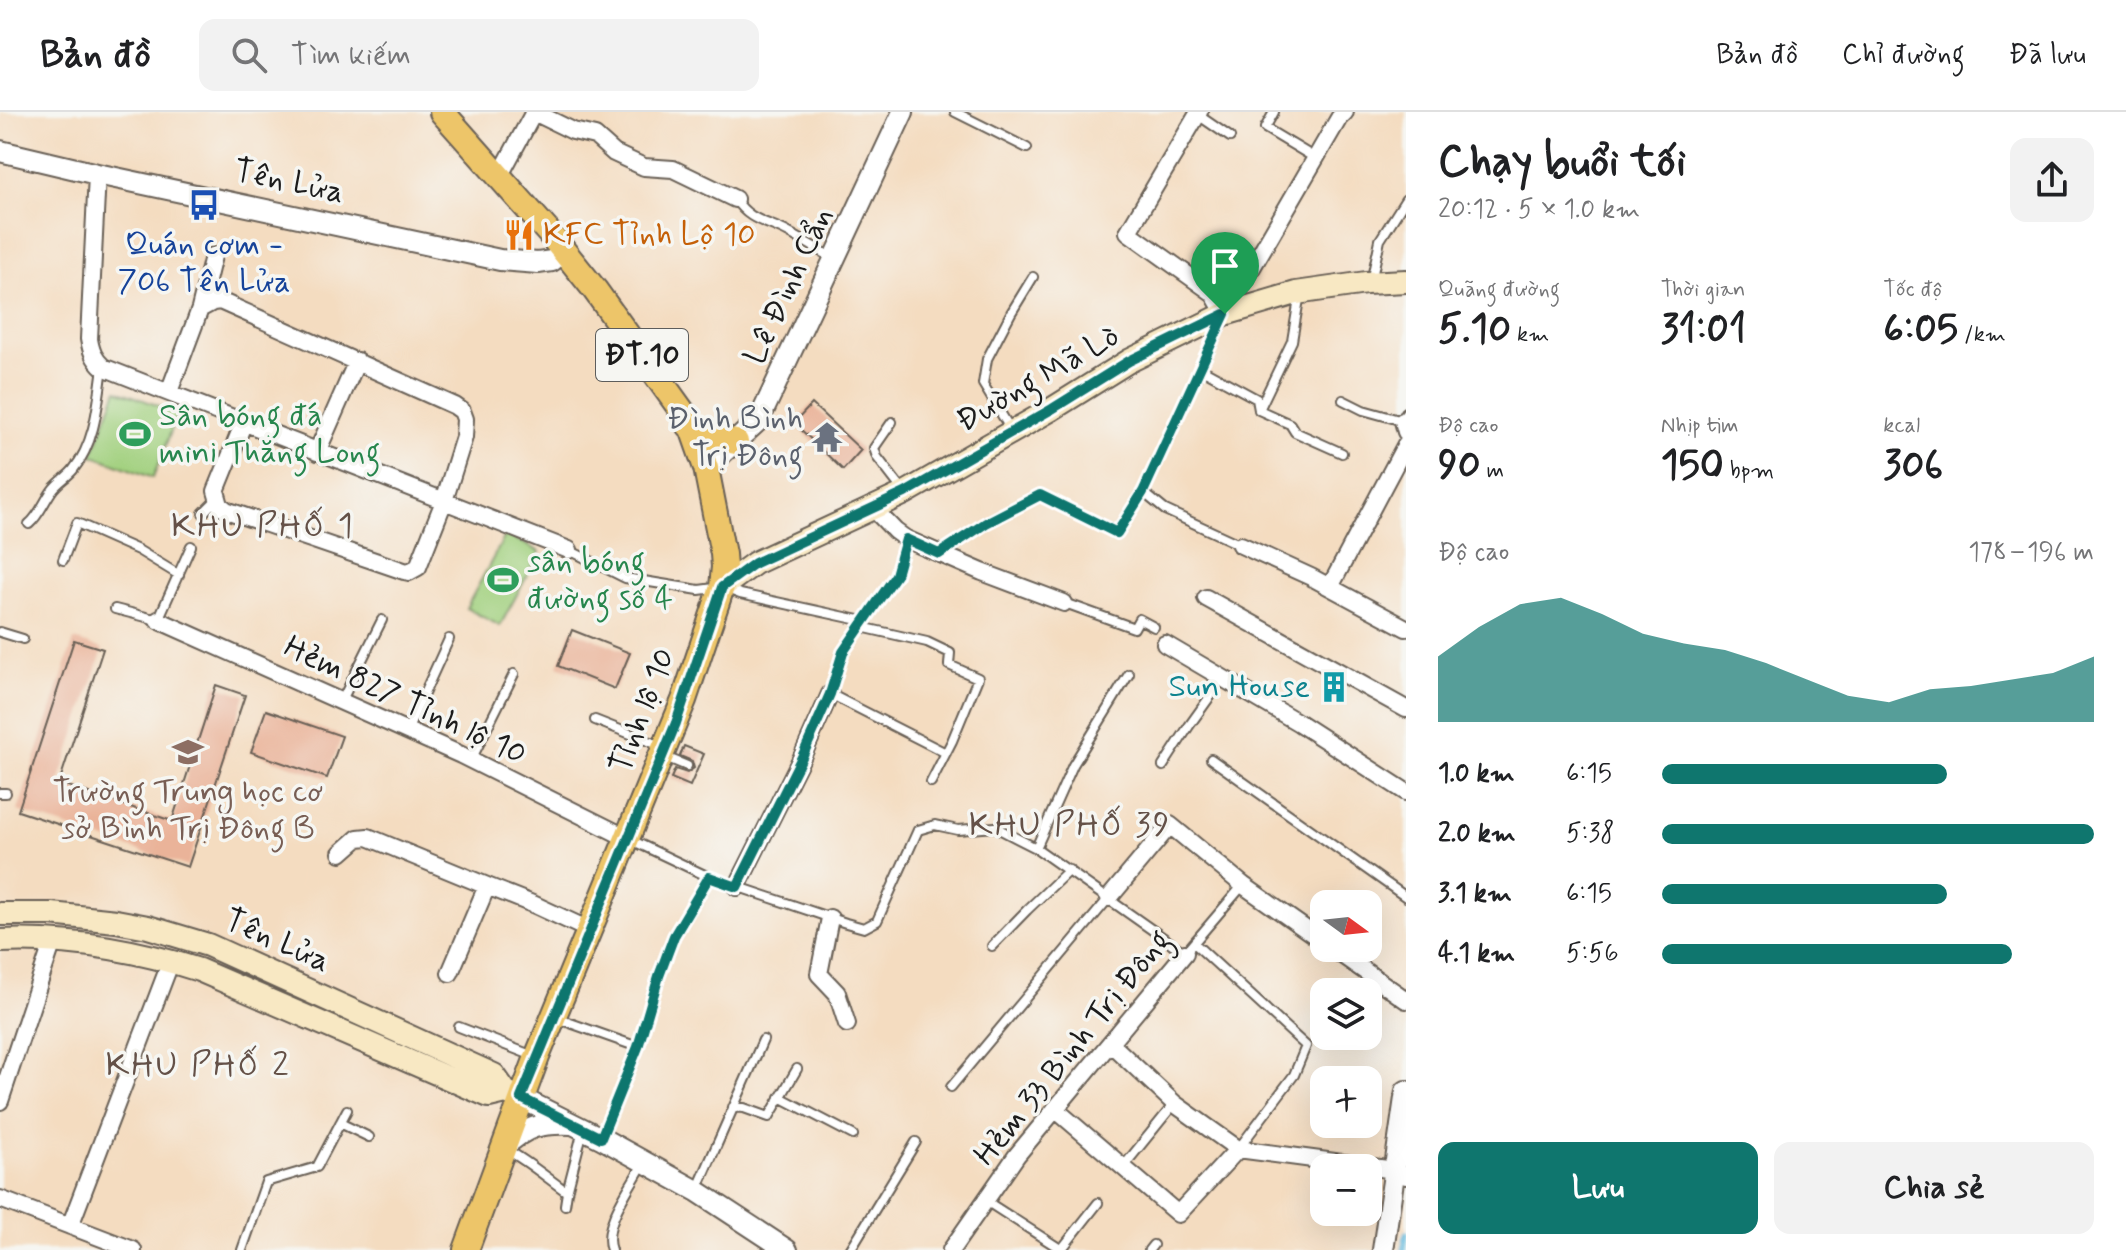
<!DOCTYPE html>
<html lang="vi">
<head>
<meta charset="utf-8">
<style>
  body { margin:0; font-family:Mynerve,sans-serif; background:#f2f2f2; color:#202124; height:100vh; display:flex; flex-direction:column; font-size:30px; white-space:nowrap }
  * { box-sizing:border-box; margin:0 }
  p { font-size:26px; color:#757577 }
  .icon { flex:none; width:44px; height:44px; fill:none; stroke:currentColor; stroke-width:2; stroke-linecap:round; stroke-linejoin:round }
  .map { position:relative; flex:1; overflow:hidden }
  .details { display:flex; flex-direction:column; background:#fff; width:720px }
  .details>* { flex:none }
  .needle { width:52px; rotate:105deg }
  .controls { position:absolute; left:1310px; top:778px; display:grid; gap:16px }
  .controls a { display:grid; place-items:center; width:72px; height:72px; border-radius:16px; background:#fff; box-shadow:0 8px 32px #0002; font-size:40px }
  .pin { position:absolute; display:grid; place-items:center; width:68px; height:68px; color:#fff; margin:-82px -34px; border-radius:50% 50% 50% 0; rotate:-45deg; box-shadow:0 0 8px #0007 }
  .pin .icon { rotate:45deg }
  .round { display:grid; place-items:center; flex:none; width:84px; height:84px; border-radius:16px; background:#f2f2f2 }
  .summary { display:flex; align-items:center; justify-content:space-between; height:136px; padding:0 32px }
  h1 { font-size:44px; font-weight:700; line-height:60px }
  .figures { display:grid; grid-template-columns:repeat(3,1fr); gap:12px; height:136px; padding:8px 32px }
  .figures div { display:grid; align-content:center }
  .figures b { font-size:40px; font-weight:700 }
  .figures small { font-size:22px; font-weight:400 }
  .figures p { font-size:22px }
  .chart { height:224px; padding:16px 32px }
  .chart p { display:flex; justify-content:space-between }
  .chart svg { width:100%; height:144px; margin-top:8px; fill:#0f766e; opacity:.7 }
  .primary-button { display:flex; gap:16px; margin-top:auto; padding:16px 32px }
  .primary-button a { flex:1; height:92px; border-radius:16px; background:#0f766e; color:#fff; font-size:32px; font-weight:700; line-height:92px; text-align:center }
  .primary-button a+a { background:#f2f2f2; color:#202124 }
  ul { padding:0 32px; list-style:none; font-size:26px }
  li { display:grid; grid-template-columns:128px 96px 1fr; align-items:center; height:60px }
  li i { height:20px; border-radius:10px; background:#0f766e }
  header { display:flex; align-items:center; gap:48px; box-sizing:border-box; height:112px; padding:0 40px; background:#fff; border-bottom:2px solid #e0e0e0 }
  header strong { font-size:38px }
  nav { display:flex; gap:44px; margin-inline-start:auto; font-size:28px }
  .search { width:560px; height:72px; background:#f2f2f2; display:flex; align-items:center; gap:20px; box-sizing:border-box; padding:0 28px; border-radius:16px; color:#757577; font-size:30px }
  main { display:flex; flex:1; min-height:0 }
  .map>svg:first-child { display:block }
</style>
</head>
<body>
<header>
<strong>Bản đồ</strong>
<div class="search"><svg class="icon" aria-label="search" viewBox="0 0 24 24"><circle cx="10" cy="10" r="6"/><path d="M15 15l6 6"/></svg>Tìm kiếm</div>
<nav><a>Bản đồ</a><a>Chỉ đường</a><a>Đã lưu</a></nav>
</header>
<main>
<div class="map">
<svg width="1406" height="1138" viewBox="0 0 1406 1138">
  <rect width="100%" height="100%" fill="#f6f6f2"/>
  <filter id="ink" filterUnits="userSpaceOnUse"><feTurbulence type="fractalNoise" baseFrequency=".0125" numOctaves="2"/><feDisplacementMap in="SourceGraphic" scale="16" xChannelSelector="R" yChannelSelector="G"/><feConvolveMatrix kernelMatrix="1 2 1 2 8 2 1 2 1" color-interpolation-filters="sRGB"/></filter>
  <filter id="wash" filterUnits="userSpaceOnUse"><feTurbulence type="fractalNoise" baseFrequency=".006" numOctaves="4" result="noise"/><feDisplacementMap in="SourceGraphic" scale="32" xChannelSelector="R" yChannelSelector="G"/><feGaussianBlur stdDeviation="1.8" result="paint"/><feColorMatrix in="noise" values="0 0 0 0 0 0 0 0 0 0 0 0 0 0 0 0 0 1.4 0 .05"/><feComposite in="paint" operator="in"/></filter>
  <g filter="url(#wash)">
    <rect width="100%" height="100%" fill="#f4dcc0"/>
    <path fill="#a1d07e" stroke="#5e764d" stroke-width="2" d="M117,278l61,23 -25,65 -61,-23z
      M506,422l34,18 -40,74 -34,-18z"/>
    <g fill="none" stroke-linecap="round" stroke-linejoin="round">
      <path stroke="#60b8dd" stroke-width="5" d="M1404,1138l2,-17"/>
    </g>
    <g id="blocks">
      <path fill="#eab399" d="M812,292l49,46 -18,20 -49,-47z
        M572,518l58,23 -15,36 -57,-23z
        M74,528l29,9 -44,134 113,38 44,-136 29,10 -57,172 -170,-56z
        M266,598l76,26 -15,42 -76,-26z
        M684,634l20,8 -14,32 -19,-8 4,-9 12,4 7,-5 -2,-7 -12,-5z"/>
    </g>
  </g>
  <g filter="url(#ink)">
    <use href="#blocks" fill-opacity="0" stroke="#685f55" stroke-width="2"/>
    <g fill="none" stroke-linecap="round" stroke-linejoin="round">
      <defs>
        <path id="service" d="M955,0l72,36
          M1274,0l-9,16 50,30
          M1198,3l32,22
          M735,87c15,23 32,22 54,34 15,8 30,17 46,26
          M1371,170l9,-42 26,-41
          M1200,256l57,31 2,11 31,14 5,8 47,21
          M1343,288l20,10 40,11 3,-9
          M1259,298l33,-69 8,-48
          M892,310l-18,26 3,9 27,35
          M1011,318l-28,-46 4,-25 24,-46 22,-36
          M1143,380l22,18 76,35
          M203,401l14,-14
          M29,412c11,-9 16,-25 25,-36 6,-7 13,-11 19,-18 23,-28 25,-68 30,-103
          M906,427l-10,36 -53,77 -13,42 116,59
          M569,438l56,28 74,12 23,-3 18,7 124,27
          M940,441l46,-30 54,-28 77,38 26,-41 79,-170
          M63,448l14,-37 61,27 41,25
          M1065,491l69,25 5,-9 15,8
          M115,497l43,11 33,-74
          M861,515l66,15 23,11 -1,12 29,13 -26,63 -21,41
          M0,520l23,7
          M341,590l41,-82
          M595,608l66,26
          M407,619l42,-92
          M663,644l24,10
          M1211,647l195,138
          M471,648l43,-86
          M1163,654l26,-40 25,-35 5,-15
          M0,681h6
          M631,728l78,37 137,46 18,5 13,-7 41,-91 17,-5 23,5 37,-3 41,21 149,105 58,-68
          M1036,736l37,-83 56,-91
          M1194,831l112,103 -12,29 -55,73
          M992,834l35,-36 42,-40
          M556,906l82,29
          M459,915l77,30
          M951,975l158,-189
          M780,985l73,38
          M733,995l11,1 25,9 28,-48
          M340,1011l29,14
          M602,1025l36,-90 21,-71 15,-40 35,-59
          M507,1038c22,12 40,28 60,42l-2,13
          M1123,1055l51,-63
          M697,1078l66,-150
          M567,1080l16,-62
          M986,1089l76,49
          M242,1138l24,-68 51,-15 30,-57
          M611,1138c-10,-25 21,-65 33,-88
          M850,1138l66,-108
          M1061,1138l37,-47
          M1149,1138l4,-5"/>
        <path id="minor" d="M1199,0l-71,120 85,61 12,21
          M97,62l-8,165c2,12 5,20 14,28l466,183
          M499,65l35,-65 39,19 22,5 19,17 30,14 29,2 62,30
          M200,197l13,-53
          M1225,202l114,-196 6,-6
          M169,280l31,-83 13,-7 7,-1 235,105 7,5 3,8 -1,18 -20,64 -26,66 -9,5 -5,-1 -178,-61 -6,-5 -4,-14 28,-69
          M1403,309l3,11
          M317,340l40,-91
          M872,395l23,24 11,8 76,33 82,31
          M1241,433l70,32 95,51
          M1330,475l76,-143
          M1206,486l200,111
          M158,508l303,135 166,83
          M1165,532l134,79 107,69
          M341,741l17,-15 10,-1 119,49
          M737,775l65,-130 28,-63
          M1109,786l61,-73 73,60 81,57
          M830,806l-11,56 18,19 10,31
          M1332,836l74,52
          M450,861l37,-87 48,19 54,25
          M1110,931l65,61 63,45 157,21 11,6
          M0,989l53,-160
          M1055,997l123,105 60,-65
          M0,1087l133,51
          M70,1114l101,-265
          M951,1138l66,-95 168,-202"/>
        <path id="tertiary" d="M0,39l97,23 403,86 38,3 14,-2 11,-9
          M706,356l53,-48 144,-308
          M521,986l80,40 96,53 90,59
          M503,1036c23,-22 37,-25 68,-24
          M1383,1138l23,-159"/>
        <path id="secondary" d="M722,475l33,-24 150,-70 147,-84 77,-48 96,-47 71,-21 70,-10 40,-2
          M0,802h51l65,7 32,6 60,18 286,130 12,17 15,6
          M0,829c69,-3 134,8 199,29l290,126 17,-4"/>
        <path id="primary" d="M442,0l108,122 45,56 87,121 11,20 13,37 17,86 1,13 -2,20 -38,113 -147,357 -71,193
          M689,313l22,12 25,5"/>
      </defs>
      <use href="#service" stroke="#685f55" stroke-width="12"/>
      <use href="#minor" stroke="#685f55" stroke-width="20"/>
      <use href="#tertiary" stroke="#685f55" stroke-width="24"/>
      <use href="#secondary" stroke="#685f55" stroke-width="26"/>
      <use href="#primary" stroke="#685f55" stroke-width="28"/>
      <use href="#service" stroke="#fff" stroke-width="8"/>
      <use href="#minor" stroke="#fff" stroke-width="16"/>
      <use href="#tertiary" stroke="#fff" stroke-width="20"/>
      <use href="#secondary" stroke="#f8e8c3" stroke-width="22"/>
      <use href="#primary" stroke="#edc569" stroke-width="24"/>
    </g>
  </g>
  <g fill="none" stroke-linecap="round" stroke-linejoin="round" filter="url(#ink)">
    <defs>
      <path id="route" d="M1225,202l-82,178 -26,41 -77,-38 -54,28 -47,31 -33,-15 -10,36 -53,77 -13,42 -28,63 -65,130 -28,-10 -35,59 -15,40 -21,71 -37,91 -80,-40 155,-375 46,-136 33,-24 150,-70 147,-84 77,-48z"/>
    </defs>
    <use href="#route" stroke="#fff" stroke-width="16"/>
    <use href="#route" stroke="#0f766e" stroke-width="10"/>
  </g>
  <defs>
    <symbol id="bus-bare" viewBox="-9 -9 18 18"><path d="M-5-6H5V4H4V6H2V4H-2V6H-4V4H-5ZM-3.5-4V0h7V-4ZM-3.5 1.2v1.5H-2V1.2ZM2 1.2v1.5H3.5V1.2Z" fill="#1a4fb4" stroke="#f6f6f2" stroke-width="2.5" paint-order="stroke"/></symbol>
    <symbol id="restaurant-bare" viewBox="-9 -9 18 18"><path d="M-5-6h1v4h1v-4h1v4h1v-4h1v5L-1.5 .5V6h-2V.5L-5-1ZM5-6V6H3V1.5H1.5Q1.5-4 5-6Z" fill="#e8710a" stroke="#f6f6f2" stroke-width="2.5" paint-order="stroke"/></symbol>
    <symbol id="stadium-bare" viewBox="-9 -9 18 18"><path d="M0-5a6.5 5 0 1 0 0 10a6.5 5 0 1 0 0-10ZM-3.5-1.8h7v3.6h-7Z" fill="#2e9e5b" stroke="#f6f6f2" stroke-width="2.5" paint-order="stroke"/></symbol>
    <symbol id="temple-bare" viewBox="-9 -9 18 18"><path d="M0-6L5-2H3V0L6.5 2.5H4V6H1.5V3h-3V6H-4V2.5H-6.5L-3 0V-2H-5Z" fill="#6b7280" stroke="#f6f6f2" stroke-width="2.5" paint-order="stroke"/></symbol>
    <symbol id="building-bare" viewBox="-9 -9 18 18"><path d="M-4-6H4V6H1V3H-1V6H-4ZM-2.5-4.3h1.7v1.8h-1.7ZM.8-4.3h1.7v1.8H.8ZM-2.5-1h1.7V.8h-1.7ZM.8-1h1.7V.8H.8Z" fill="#0f9aa8" stroke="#f6f6f2" stroke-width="2.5" paint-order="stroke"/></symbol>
    <symbol id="school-bare" viewBox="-9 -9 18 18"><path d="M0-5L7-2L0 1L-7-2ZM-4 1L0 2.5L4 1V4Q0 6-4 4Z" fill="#8d6e63" stroke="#f6f6f2" stroke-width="2.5" paint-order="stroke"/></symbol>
  </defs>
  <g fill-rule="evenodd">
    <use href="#bus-bare" x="182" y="71" width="44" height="44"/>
    <use href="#restaurant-bare" x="497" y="101" width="44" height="44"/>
    <use href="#stadium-bare" x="113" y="300" width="44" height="44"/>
    <use href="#temple-bare" x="805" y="303" width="44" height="44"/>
    <use href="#stadium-bare" x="481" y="446" width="44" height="44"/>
    <use href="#building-bare" x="1312" y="553" width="44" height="44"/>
    <use href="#school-bare" x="166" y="618" width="44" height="44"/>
  </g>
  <g text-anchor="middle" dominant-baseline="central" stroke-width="7" stroke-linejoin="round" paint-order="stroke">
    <rect fill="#f6f6f2" stroke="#5d5d5c" stroke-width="2" x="596" y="217" width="92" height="52" rx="6"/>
    <g font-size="30" font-weight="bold" fill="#1c1c1c">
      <text x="642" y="243">ĐT.10</text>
    </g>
    <g font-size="32" fill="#1c1c1c" stroke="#f6f6f2">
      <text transform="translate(289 70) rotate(12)">Tên Lửa</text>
      <text transform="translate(789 174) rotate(-65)">Lê Đình Cẩn</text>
      <text transform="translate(1038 267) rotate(-30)">Đường Mã Lò</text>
      <text transform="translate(405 589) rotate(25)">Hẻm 827 Tỉnh lộ 10</text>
      <text transform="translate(643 599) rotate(-69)">Tỉnh lộ 10</text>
      <text transform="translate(277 829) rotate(24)">Tên Lửa</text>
      <text transform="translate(1073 936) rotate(-51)">Hẻm 33 Bình Trị Đông</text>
    </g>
    <g font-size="32" fill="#c56008" stroke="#f6f6f2" text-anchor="start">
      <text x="543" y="123">KFC Tỉnh Lộ 10</text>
    </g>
    <g font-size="32" fill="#164399" stroke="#f6f6f2">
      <text x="204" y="133">Quán cơm -<tspan x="204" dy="37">706 Tên Lửa</tspan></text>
    </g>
    <g font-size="32" fill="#27864d" stroke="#f6f6f2" text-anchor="start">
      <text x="159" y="304">Sân bóng đá<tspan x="159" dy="37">mini Thăng Long</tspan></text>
      <text x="527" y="450">sân bóng<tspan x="527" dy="37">đường số 4</tspan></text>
    </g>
    <g font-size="32" fill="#5b616d" stroke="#f6f6f2" text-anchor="end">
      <text x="803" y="307">Đình Bình<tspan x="803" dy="37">Trị Đông</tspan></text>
    </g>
    <g font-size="32" fill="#0d838f" stroke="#f6f6f2" text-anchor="end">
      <text x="1310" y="575">Sun House</text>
    </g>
    <g font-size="32" fill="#785e54" stroke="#f6f6f2">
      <text x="188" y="680">Trường Trung học cơ<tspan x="188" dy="37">sở Bình Trị Đông B</tspan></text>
    </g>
    <g font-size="34" letter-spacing="2" fill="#645148" stroke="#f6f6f2">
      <text x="263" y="414">KHU PHỐ 1</text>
      <text x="1070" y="713">KHU PHỐ 39</text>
      <text x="198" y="953">KHU PHỐ 2</text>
    </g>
  </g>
</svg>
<div class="controls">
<a><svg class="needle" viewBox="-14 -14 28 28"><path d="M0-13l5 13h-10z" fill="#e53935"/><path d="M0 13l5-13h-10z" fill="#757577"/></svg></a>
<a><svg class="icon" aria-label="layers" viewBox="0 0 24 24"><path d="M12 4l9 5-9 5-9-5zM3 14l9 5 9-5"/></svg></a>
<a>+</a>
<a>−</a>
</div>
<div class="pin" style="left:1225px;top:202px;background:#1e9e55"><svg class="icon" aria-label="arrive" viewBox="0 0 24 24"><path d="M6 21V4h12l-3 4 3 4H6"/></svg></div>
</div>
<section class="details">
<div class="summary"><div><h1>Chạy buổi tối</h1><p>20:12 · 5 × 1.0 km</p></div><a class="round"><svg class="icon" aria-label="share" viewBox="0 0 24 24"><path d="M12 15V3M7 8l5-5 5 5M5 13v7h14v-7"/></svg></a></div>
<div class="figures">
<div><p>Quãng đường</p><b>5.10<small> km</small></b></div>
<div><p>Thời gian</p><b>31:01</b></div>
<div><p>Tốc độ</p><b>6:05<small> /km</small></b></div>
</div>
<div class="figures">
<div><p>Độ cao</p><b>90<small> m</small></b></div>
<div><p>Nhịp tim</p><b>150<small> bpm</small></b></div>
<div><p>kcal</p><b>306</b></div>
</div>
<div class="chart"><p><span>Độ cao</span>178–196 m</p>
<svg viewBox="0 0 160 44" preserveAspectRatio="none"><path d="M0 44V24L10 15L20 8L30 6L40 11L50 17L60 20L70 22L80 26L90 31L100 36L110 38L120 34L130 33L140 31L150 29L160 24V44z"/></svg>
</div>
<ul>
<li><b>1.0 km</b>6:15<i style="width:66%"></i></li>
<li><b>2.0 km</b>5:38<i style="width:100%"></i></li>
<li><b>3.1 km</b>6:15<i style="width:66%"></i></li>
<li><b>4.1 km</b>5:56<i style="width:81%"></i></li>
</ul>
<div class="primary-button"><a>Lưu</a><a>Chia sẻ</a></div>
</section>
</main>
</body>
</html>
